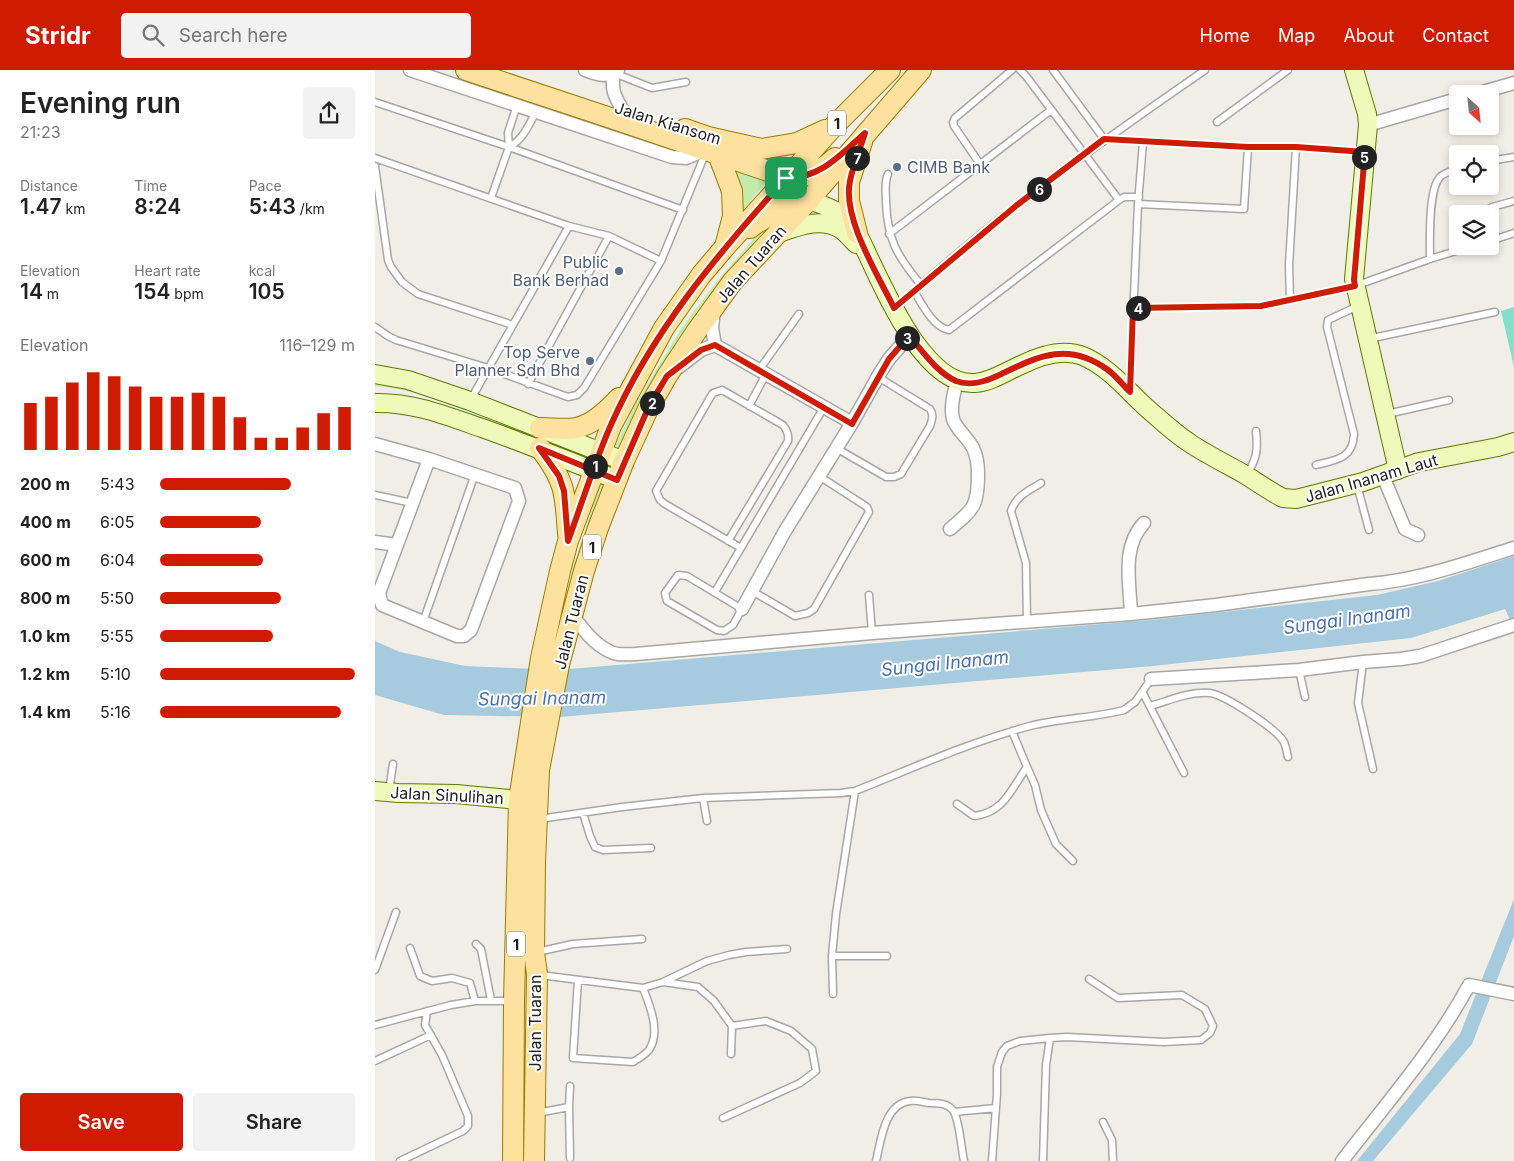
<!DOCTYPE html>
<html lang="en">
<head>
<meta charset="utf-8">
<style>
  body { margin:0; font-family:Inter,sans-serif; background:#f2f2f2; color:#222; height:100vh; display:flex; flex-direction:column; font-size:19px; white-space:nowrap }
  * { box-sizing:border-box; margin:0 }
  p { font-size:16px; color:#767676 }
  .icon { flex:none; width:28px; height:28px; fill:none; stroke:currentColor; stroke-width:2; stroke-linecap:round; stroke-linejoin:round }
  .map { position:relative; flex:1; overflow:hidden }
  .panel { display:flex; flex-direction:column; background:#fff; width:375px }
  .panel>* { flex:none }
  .needle { width:32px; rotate:153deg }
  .fabs { position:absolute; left:1074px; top:15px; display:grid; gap:10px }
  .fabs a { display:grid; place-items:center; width:50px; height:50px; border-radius:5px; background:#fff; box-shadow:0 2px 8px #0003; font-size:25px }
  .pin { position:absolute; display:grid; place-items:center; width:42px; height:42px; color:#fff; margin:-21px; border-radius:10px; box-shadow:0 2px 8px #0006 }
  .km { position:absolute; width:25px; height:25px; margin:-12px; border-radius:50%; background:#222; color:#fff; font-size:14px; line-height:25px; text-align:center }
  .round { display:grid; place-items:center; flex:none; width:52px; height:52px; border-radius:5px; background:#f2f2f2 }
  .headline { display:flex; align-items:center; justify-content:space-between; height:85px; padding:0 20px }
  h1 { font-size:28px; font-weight:600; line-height:38px }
  .metrics { display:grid; grid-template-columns:repeat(3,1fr); gap:8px; height:85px; padding:5px 20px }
  .metrics div { display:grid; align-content:center }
  .metrics b { font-size:21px; font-weight:600 }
  .metrics small { font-size:14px; font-weight:400 }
  .metrics p { font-size:14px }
  .chart { height:140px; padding:10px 20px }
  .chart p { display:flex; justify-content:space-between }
  .chart svg { width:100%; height:90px; margin-top:5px; stroke:#cf1b00; stroke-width:6 }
  .cta { display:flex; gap:10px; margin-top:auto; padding:10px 20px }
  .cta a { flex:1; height:58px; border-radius:5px; background:#cf1b00; color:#fff; font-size:20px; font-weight:600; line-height:58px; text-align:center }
  .cta a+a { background:#f2f2f2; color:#222 }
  ul { padding:0 20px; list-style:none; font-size:16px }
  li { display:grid; grid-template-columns:80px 60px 1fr; align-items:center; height:38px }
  li i { height:12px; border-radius:6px; background:#cf1b00 }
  header { display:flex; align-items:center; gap:30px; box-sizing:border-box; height:70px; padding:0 25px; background:#cf1b00; color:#fff }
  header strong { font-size:24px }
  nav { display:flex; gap:28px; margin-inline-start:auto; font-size:18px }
  .search { width:350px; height:45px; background:#f2f2f2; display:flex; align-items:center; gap:12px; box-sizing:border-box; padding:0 18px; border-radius:5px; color:#767676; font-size:19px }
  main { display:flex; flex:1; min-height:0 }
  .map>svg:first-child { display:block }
</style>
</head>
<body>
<header>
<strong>Stridr</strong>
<div class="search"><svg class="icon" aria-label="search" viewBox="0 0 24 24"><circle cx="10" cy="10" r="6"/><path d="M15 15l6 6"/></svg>Search here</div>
<nav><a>Home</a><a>Map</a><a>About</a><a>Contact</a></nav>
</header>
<main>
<section class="panel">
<div class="headline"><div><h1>Evening run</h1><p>21:23</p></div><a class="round"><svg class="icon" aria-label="share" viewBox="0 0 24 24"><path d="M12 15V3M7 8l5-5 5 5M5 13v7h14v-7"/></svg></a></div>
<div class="metrics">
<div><p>Distance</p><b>1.47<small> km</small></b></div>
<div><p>Time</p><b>8:24</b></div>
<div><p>Pace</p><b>5:43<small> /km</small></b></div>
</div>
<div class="metrics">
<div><p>Elevation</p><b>14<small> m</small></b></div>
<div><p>Heart rate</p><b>154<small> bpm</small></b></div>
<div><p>kcal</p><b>105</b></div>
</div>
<div class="chart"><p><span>Elevation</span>116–129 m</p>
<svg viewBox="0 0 160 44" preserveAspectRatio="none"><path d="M5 44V21M15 44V18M25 44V11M35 44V6M45 44V8M55 44V13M65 44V18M75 44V18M85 44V16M95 44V18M105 44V28M115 44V38M125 44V38M135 44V33M145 44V26M155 44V23"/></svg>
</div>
<ul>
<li><b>200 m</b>5:43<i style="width:67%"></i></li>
<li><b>400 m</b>6:05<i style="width:52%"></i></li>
<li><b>600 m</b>6:04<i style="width:53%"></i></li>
<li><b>800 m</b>5:50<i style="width:62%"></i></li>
<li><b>1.0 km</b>5:55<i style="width:58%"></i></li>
<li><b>1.2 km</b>5:10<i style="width:100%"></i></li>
<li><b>1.4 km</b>5:16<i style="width:93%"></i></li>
</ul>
<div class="cta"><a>Save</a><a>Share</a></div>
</section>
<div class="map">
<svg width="1139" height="1091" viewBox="0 0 1139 1091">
  <rect width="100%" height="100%" fill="#f0eee6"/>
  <path fill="#c2ebac" d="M353,95l38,17 -26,32z
    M407,146c-16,16 -33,32 -48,49 -47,51 -85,121 -116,183l-3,-1 17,-37 50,-83 33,-43 51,-60z
    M0,302l110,39 98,46 -1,3c-29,-13 -59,-25 -89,-38 -38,-16 -76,-33 -118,-36z
    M226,411l3,1 1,9 -53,165 21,-89z"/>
  <path fill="#83e0c8" d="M1139,237v60l-13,-56z"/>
  <path fill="#a6cade" d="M1139,486v73l-9,-20 -94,29 -258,28 -593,51 -116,-2 -69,-20v-54l25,11 65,14 93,4 592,-50 227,-25 61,-14z
    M1139,829v37l-42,108 -99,117h-16l103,-127z"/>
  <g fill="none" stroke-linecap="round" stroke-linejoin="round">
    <defs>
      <path id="lane" d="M645,0l6,6 93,124
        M678,0l51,69 144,8h48l67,5
        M239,3l38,15 34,-6
        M0,32l134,45 174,63
        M142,35l-9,28 1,14c14,-7 19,-21 27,-35
        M842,52l71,-52
        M0,88l194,68 40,10 52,25
        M1115,91l24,-4
        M605,94l-26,-38 -1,-4 2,-4 57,-48
        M0,96l13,94 3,7 11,15 16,12 95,31
        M513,104c-4,9 -2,18 -2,27 1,38 11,55 35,84
        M116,128l18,-51
        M763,134l106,5 4,-62
        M1107,144l10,-7 22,-6
        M514,164l162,-124
        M1115,171l24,-8
        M1055,189c0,-18 -2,-69 10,-82 4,-4 11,-6 17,-8
        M539,221c8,13 19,36 35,39l170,-130 5,-3h15
        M915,230l-1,-35 7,-118
        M520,237c40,-34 80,-70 122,-102 61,-47 125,-91 188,-135
        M758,238l128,-2 94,-20 75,-27 42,-13
        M0,257l13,9 8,4 92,28 80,29 9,-2 7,-7 77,-127 45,-109
        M993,269l127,-27
        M384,300l40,-56
        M153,314l81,-148
        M755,318l8,-184 5,-62
        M96,329l98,-173
        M374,336l17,-32
        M1012,344l62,-14
        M461,378l50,29h8l7,-3 29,-48c2,-6 4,-11 0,-17l-52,-32
        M941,395c20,-5 37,-6 38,-31l-27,-107 1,-7 30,-14
        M872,405c10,-18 11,-24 9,-44
        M982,415l12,45
        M0,425l37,8
        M353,471l60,-100c1,-7 -1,-11 -5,-16l-61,-35 -9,3 -2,3 -55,95 4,9 5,4 76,44
        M303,505l9,1 55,33 -9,16 -9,6 -7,-1 -50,-29 -2,-8z
        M377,521l43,25 13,-3 6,-4 55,-97 -2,-5 -48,-31
        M340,522l109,-185
        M494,525l3,38
        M48,552l52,-148
        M652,552l-1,-59 -15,-52c5,-15 17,-20 30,-28
        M988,592l-5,41 15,66
        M924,600l6,27
        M768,623l41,80
        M775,636c18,-5 40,-15 60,-13 15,2 67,36 74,49 2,5 3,10 4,15
        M652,697l8,18 6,25 15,34 17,17
        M14,721l4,-27
        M328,728l4,23
        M582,734l17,12c30,-3 37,-27 53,-49l-15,-36
        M208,743l7,23 5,11 8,3 48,-2
        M164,749l83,-12 81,-9 138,-5 14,-2c58,-23 115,-49 175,-65 31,-8 64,-8 94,-16l11,-8 16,-23
        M101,874l5,5 10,51
        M35,878l10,28 12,5 20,-3 18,5 5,18
        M162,882l36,-8 69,-5
        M457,886h55
        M0,900l21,-58
        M165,905l103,13 20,-6 44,-21 22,-6 17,-3 41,-3
        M203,910l-5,78 60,4c5,-3 12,-7 16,-12 12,-18 1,-44 -6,-62
        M288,912l35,5 16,14 18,25 34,-5 25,10 21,18 4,22 -16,12 -77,35
        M458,924l-1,-38 4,-42 19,-123
        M0,955l76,-20 24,-4h38
        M356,984l1,-28
        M0,991l56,-26
        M194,1037l1,-21
        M579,1042l42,-4
        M162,1043l32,-6 1,51
        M728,1052l9,18 1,21
        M25,1091l63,-30 5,-5v-10l-26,-61 -17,-30 2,-14
        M501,1091c5,-20 8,-57 34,-60 6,-1 13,1 19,2 9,0 20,0 25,9 6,12 7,35 10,49
        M617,1091l5,-67v-27l5,-15 5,-6 13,-5 30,-3
        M668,1091l3,-96 4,-27 17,-1 97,5 37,-2 9,-7 3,-7 -8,-17 -23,-14 -64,3 -29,-19"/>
      <path id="street" d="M35,0l262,87 14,1 20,-8
        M210,0c13,5 21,8 33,0
        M239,3c-3,16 0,22 8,36
        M1101,24l38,-11
        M993,55l89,-26
        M339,240l-2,18 3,17 137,78
        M304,297l22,-17 14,-5
        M0,374l54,15 86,29 4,13 -48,129 -7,6h-7l-75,-31 -3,-12 50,-134
        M1008,406l22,53 13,6
        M575,459c24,-20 28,-23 28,-55 0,-9 -1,-18 -5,-26 -5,-10 -17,-19 -20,-29 -3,-12 1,-26 4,-38
        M0,472l22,3
        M367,539l43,-78 67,-108 28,-50 9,-14 20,-23
        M756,544c-1,-30 -10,-67 13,-91
        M197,545c10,13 22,29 37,36 8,5 18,3 27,3l236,-21 259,-19 85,-9 153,-21c51,-4 97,-21 145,-36
        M776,609l148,-9 64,-8 38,-3 19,-3 94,-31
        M967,1091c44,-57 93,-113 127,-176l45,9"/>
      <path id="secondary" d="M979,0l13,44 1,11 -14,154 44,191
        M434,130c25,9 31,10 48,33 21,40 63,154 118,150 16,-1 32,-12 46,-18 18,-9 42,-17 62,-9 30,13 48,40 73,60 11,10 23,20 35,28 17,11 35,20 53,30 13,8 25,17 39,24l13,1 67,-17 56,-20 79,-15 16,-5
        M401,164c21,-7 45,-18 66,-4 5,4 10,10 14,14
        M0,304l33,6 62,21 154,60
        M0,333c38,-1 72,13 107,25 45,16 90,34 135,52
        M0,721l23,2 58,1 63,6"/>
      <path id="primary" d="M91,0c107,35 213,71 320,107 21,1 34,-5 49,-19
        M310,59l23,8 54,12 35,-6 28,-13
        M343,84l14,37 1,25 -7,27
        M375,158c17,-13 34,-21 55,-27
        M482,163l-8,-32v-19l13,-40
        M165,358c9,0 28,2 36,0 17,-3 32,-18 43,-30
        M165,378c26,34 25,45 28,86
        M138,1091l1,-160 5,-201 22,-142 19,-87 8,-30 43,-115 53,-98 38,-54 23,-27 109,-121 56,-56
        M159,1091l3,-187 -3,-22 1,-90 4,-92 20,-105 25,-94 14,-43 26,-67 25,-54 18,-31 29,-44 37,-51 76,-81 112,-130"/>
    </defs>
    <use href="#lane" stroke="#a7a7a7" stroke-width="9"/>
    <use href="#street" stroke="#a7a7a7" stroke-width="15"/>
    <use href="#secondary" stroke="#5d7a04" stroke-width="20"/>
    <use href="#primary" stroke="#9b7c00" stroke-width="22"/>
    <use href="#lane" stroke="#fff" stroke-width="6"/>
    <use href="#street" stroke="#fff" stroke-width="12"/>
    <use href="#secondary" stroke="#effaba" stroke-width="18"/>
    <use href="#primary" stroke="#fde19f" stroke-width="20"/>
  </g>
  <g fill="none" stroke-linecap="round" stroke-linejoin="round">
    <defs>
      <path id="route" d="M411,108c-69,77 -134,153 -176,249 -16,37 -28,76 -42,114l-4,-50 -5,-15 -20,-28 78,32 32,-74 18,-30 34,-26 14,-5 137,79 37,-65 20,-23c14,15 27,36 47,45 13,5 29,1 41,-5 40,-19 70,-36 111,-6 8,6 15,15 22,22l3,-84 128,-2 94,-20 -1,-6 11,-128 -69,-5h-48l-144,-8 -87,66 -123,103c-16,-33 -52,-90 -44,-127 3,-16 10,-32 15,-48 -25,22 -44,45 -79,45"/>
    </defs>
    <use href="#route" stroke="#fff" stroke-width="10"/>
    <use href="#route" stroke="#cf1b00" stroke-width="6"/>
  </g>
  <g fill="#5c6f8a" stroke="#fff" stroke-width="2">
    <circle cx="522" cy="97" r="5"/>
    <circle cx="244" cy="201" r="5"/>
    <circle cx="215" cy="291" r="5"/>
  </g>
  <g text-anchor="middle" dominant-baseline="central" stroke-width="4" stroke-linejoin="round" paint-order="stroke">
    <g fill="#fff" stroke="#636363" stroke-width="1">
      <rect x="453" y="40.5" width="18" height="25" rx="4"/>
      <rect x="208" y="464.5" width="18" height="25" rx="4"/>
      <rect x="132" y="861.5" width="18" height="25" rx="4"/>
    </g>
    <g font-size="15" font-weight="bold" fill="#202020">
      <text x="462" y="53">1</text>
      <text x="217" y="477">1</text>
      <text x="141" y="874">1</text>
    </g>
    <g font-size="16" fill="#202020" stroke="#fff">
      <text transform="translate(293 53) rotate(17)">Jalan Kiansom</text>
      <text transform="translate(376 194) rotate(-49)">Jalan Tuaran</text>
      <text transform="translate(996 408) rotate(-16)">Jalan Inanam Laut</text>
      <text transform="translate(196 552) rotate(-76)">Jalan Tuaran</text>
      <text transform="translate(72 725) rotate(3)">Jalan Sinulihan</text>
      <text transform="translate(160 953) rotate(-90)">Jalan Tuaran</text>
    </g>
    <g font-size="16" fill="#4e5e75" stroke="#fff" text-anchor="end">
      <text x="532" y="97" text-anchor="start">CIMB Bank</text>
      <text x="234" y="192">Public<tspan x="234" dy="18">Bank Berhad</tspan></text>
      <text x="205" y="282">Top Serve<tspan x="205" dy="18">Planner Sdn Bhd</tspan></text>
    </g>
    <g font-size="18" font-style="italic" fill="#4a70b1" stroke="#fff">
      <text transform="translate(972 549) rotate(-8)">Sungai Inanam</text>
      <text transform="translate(570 593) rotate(-6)">Sungai Inanam</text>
      <text transform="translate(167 628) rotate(-1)">Sungai Inanam</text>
    </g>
  </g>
</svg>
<div class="fabs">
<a><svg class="needle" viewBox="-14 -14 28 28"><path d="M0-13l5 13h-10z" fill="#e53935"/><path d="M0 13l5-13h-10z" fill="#767676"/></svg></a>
<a><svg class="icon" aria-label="locate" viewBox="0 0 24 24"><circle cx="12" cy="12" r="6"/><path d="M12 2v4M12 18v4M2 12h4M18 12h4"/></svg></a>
<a><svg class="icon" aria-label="layers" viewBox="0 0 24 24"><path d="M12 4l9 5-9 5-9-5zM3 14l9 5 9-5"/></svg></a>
</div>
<div class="pin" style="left:411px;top:108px;background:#1e9e55"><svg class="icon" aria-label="arrive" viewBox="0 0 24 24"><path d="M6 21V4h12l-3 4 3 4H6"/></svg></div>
<b class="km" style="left:220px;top:396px">1</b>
<b class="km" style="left:277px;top:333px">2</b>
<b class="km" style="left:532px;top:268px">3</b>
<b class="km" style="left:763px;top:238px">4</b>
<b class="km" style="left:989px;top:87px">5</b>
<b class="km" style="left:664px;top:119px">6</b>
<b class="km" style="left:482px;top:88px">7</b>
</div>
</main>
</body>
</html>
